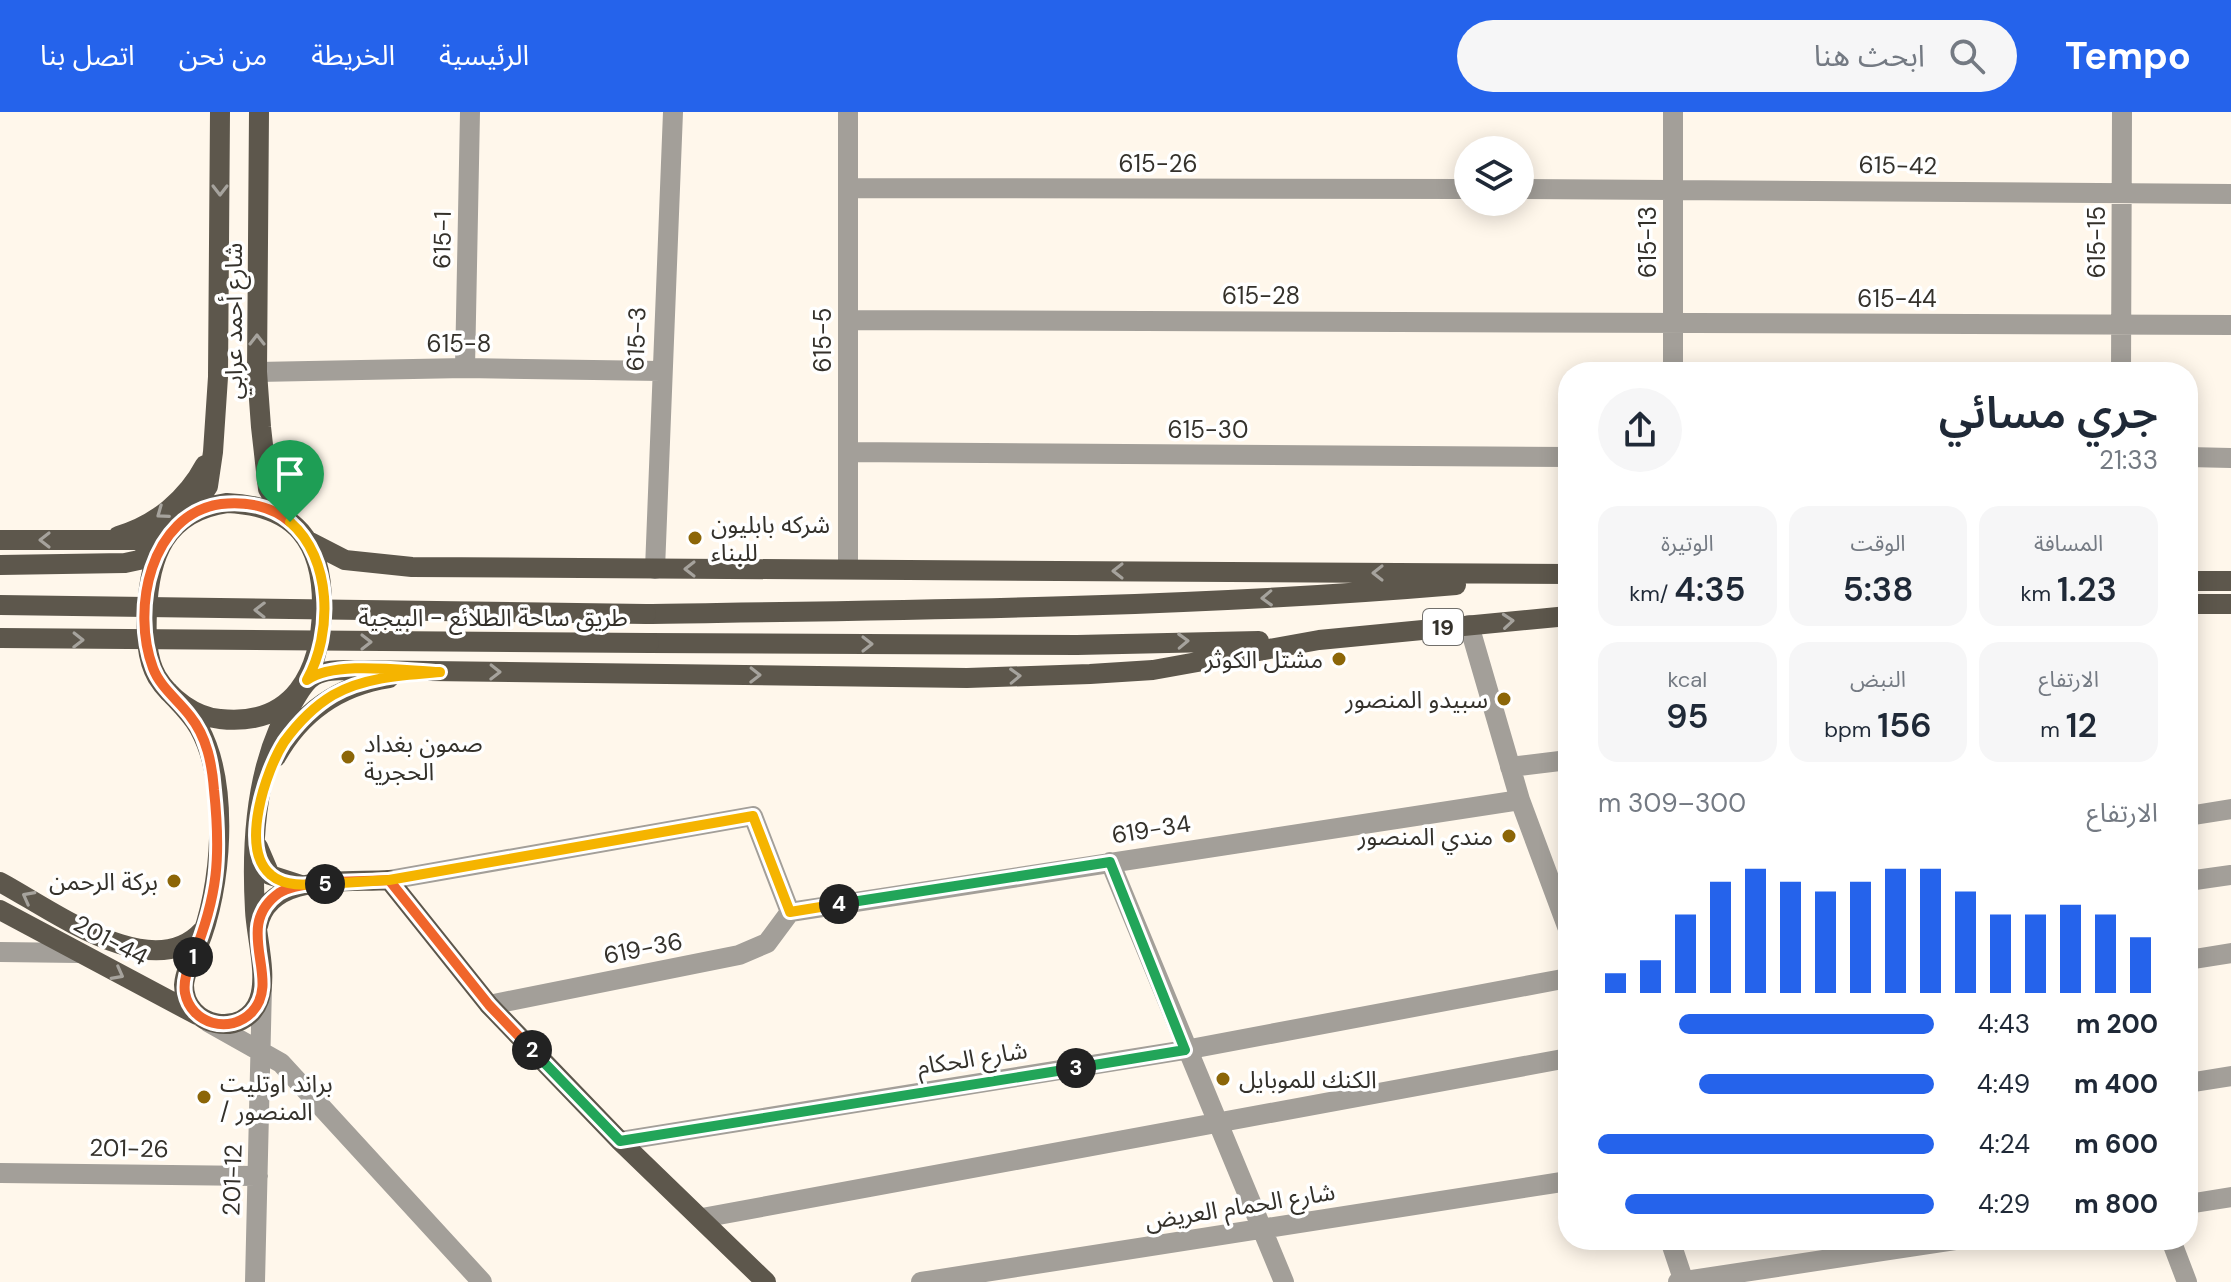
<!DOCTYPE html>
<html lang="ar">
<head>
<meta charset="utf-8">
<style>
  body { margin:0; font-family:"DM Sans","Noto Sans Arabic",sans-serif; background:#f6f6f7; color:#1f2937; direction:rtl; height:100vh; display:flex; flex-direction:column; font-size:30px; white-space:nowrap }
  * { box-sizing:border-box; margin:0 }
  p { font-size:26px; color:#747a83 }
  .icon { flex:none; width:44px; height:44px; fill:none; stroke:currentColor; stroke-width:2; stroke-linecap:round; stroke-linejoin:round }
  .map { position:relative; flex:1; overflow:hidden; direction:ltr }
  .side { position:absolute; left:1558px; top:250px; width:640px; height:888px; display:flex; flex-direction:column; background:#fff; border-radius:32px; box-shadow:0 4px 20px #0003; direction:rtl }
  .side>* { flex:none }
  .buttons { position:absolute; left:1454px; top:24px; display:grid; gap:16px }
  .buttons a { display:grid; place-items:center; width:80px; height:80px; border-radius:50%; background:#fff; box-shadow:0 4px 20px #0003; font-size:40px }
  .pin { position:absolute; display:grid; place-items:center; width:68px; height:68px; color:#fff; margin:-82px -34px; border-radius:50% 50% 50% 0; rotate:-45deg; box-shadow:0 0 8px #0007 }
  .pin .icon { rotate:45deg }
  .km { position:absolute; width:40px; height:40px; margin:-20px; border-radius:50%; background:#222; color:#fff; font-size:22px; line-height:40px; text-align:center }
  .round { display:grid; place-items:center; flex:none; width:84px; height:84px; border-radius:42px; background:#f6f6f7 }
  .headline { display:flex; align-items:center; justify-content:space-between; height:136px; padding:0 40px }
  h1 { font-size:44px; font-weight:600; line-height:60px }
  .stats { display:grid; grid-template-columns:repeat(3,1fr); gap:12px; height:136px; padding:8px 40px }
  .stats div { display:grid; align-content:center; border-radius:20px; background:#f6f6f7; text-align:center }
  .stats b { font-size:34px; font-weight:600 }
  .stats small { font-size:22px; font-weight:400 }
  .stats p { font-size:22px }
  .chart { height:224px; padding:16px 40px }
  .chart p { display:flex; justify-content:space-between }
  .chart svg { width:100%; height:144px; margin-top:8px; stroke:#2563eb; stroke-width:6 }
  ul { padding:0 40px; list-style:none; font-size:26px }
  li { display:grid; grid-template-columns:128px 96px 1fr; align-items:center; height:60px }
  li i { height:20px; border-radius:10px; background:#2563eb }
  header { display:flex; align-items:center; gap:48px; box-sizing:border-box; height:112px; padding:0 40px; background:#2563eb; color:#fff }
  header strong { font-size:38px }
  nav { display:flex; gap:44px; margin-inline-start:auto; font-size:28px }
  .search { width:560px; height:72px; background:#f6f6f7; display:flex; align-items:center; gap:20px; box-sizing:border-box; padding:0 28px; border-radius:44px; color:#747a83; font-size:30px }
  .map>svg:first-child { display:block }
</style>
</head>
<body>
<header>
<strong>Tempo</strong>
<div class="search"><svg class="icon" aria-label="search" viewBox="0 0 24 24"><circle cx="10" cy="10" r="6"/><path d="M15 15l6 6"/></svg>ابحث هنا</div>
<nav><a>الرئيسية</a><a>الخريطة</a><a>من نحن</a><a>اتصل بنا</a></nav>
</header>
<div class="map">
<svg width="2231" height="1170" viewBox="0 0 2231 1170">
  <rect width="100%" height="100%" fill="#fff7eb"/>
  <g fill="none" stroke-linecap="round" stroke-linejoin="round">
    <path stroke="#a39f99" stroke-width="20" d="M848,76l620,1
      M1520,77l711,5
      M848,208l1383,5
      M465,256l5,-256
      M257,260l208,-4 196,3
      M1673,260v-260
      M2121,260l1,-260
      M848,340l720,5
      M2188,345l43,1
      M655,457l18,-457
      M848,457v-457
      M1469,513l51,175 48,129
      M1510,655l58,-7
      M2188,704l43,-7
      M1110,750l174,420
      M389,768l364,-64 37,96
      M2188,769l43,-6
      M790,800l730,-112
      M0,840l78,1
      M2188,848l43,-7
      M489,893l250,-50 28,-12 23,-31
      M208,910l73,41 201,219
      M2188,971l43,-7
      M620,1029l565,-91 383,-72
      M0,1061l258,3
      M2188,1092l43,-7
      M702,1106l866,-160
      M1670,1128l14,42
      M2171,1128l16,42
      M255,1170l7,-296
      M921,1170l647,-101
      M1678,1170l277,-42"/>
    <path stroke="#5d574c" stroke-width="20" d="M259,0l-2,260 4,55 7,62 16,27
      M227,391c69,3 96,39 95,105 -1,64 -28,119 -102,111 -25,-2 -50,-21 -63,-42 -11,-19 -11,-44 -10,-65 2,-56 18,-100 80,-109z
      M190,402l18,-28 5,-34 5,-75 2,-265
      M118,424c38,-11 69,-37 87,-71
      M0,428h144l28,-11
      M310,430l35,18 67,7 1156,7
      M0,453l125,-2 14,-3 20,-14
      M2188,469h43
      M2188,492h43
      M646,502c270,-4 541,-6 810,-29
      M649,531l428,2 182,-4
      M168,579c10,11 23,23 31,37 31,56 23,161 -1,218 -6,12 -13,26 -14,39 0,43 61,54 75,15 9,-25 -3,-64 -4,-90 -4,-70 1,-152 40,-211 5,-8 10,-18 19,-23 10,-6 23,-6 35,-6l618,8 123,-4 63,-4 166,-30 249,-24
      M276,645c25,-45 62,-71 113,-79
      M258,735l12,28 31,10
      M0,770c51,27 152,104 202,49
      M0,798l197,105
      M258,814c10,-54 89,-43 131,-46l100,125 131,136 146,141"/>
    <path stroke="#5d574c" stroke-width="20" d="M0,493l646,9
      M0,526l649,5"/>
  </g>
  <defs><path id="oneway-chevron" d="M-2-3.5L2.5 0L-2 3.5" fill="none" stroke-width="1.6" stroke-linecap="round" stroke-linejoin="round" transform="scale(2)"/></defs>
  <g stroke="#a6a39d">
    <use href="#oneway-chevron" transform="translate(220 78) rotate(90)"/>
    <use href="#oneway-chevron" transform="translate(257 228) rotate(-90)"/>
    <use href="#oneway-chevron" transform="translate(162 401) rotate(144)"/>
    <use href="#oneway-chevron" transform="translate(45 428) rotate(-180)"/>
    <use href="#oneway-chevron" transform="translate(690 457) rotate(180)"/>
    <use href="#oneway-chevron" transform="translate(1118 459) rotate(-180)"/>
    <use href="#oneway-chevron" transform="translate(1378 461) rotate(-180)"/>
    <use href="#oneway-chevron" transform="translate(1267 486) rotate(178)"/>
    <use href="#oneway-chevron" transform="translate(260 498) rotate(-179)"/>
    <use href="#oneway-chevron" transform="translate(1508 509) rotate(-5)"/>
    <use href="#oneway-chevron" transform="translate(78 528) rotate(1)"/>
    <use href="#oneway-chevron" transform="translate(1183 529) rotate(-2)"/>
    <use href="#oneway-chevron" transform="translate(366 530)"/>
    <use href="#oneway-chevron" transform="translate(867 532)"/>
    <use href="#oneway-chevron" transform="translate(495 560) rotate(1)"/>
    <use href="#oneway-chevron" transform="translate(755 563) rotate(1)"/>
    <use href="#oneway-chevron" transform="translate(1015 564) rotate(-2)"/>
    <use href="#oneway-chevron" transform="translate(28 785) rotate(-152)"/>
    <use href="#oneway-chevron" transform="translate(118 862) rotate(28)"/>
  </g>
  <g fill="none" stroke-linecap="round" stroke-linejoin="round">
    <defs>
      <path id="split-1" d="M193,845c25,-61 28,-101 21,-167 -2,-26 -7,-53 -24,-74 -12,-16 -30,-29 -37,-48 -22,-58 -3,-154 68,-164 24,-3 51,2 69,18"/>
      <path id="split-2" d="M193,845c-5,12 -10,23 -8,36 6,31 45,42 67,19 31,-33 -21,-85 27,-119 22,-14 83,-11 110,-13l100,125 43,45"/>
      <path id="split-3" d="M532,938l88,91 456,-73"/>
      <path id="split-4" d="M839,792l271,-42 75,188 -109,18"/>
      <path id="split-5" d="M325,772l64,-4 364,-64 37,96 49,-8"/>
      <path id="split-6" d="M290,410c42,36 43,111 17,158 28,-20 98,-9 133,-8 -36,3 -76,5 -107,23 -20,12 -36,29 -49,47 -18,28 -45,107 -13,133 14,12 37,10 54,9"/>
    </defs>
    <use href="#split-1" stroke="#fff" stroke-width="16"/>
    <use href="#split-2" stroke="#fff" stroke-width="16"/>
    <use href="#split-3" stroke="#fff" stroke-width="16"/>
    <use href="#split-4" stroke="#fff" stroke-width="16"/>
    <use href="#split-5" stroke="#fff" stroke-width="16"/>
    <use href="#split-6" stroke="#fff" stroke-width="16"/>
    <use href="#split-1" stroke="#f0652b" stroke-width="10"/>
    <use href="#split-2" stroke="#f0652b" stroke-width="10"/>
    <use href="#split-3" stroke="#22a559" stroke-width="10"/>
    <use href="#split-4" stroke="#22a559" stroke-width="10"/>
    <use href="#split-5" stroke="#f5b400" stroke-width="10"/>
    <use href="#split-6" stroke="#f5b400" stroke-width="10"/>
  </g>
  <g fill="#8c6608" stroke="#fff" stroke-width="3">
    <circle cx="695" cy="426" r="8"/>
    <circle cx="1339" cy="547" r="8"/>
    <circle cx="1504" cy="587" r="8"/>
    <circle cx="348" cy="645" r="8"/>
    <circle cx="1509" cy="724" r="8"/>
    <circle cx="174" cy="769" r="8"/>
    <circle cx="1223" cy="967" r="8"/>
    <circle cx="204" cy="985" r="8"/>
  </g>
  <g text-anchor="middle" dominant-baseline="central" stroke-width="7" stroke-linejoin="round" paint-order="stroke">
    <rect fill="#fff" stroke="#716f6b" stroke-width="2" x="1423" y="497" width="40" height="36" rx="6"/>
    <g font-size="22" font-weight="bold" fill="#34312b">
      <text x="1443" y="515">19</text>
    </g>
    <g font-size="24" fill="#34312b" stroke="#fff">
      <text x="1158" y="51">615-26</text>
      <text transform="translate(1898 53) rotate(1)">615-42</text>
      <text transform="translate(442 128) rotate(-89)">615-1</text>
      <text transform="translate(1647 130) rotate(-90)">615-13</text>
      <text transform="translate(2096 130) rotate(-90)">615-15</text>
      <text x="1261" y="183">615-28</text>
      <text x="1897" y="186">615-44</text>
      <text transform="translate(233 209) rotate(-90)">شارع أحمد عرابي</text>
      <text transform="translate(636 227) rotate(-88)">615-3</text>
      <text transform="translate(822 228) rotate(-90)">615-5</text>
      <text x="459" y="231">615-8</text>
      <text x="1208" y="317">615-30</text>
      <text x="493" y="505">طريق ساحة الطلائع - البيجية</text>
      <text transform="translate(1151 717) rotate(-9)">619-34</text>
      <text transform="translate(111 828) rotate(28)">201-44</text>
      <text transform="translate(643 836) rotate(-11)">619-36</text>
      <text transform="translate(972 946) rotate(-9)">شارع الحكام</text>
      <text transform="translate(129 1036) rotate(1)">201-26</text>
      <text transform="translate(232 1068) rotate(-88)">201-12</text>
      <text transform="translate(1240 1094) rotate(-9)">شارع الحمام العريض</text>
    </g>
    <g font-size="24" fill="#34312b" stroke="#fff" text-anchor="start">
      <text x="711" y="412">شركه بابليون<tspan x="711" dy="28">للبناء</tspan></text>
      <text x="1323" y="547" text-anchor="end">مشتل الكوثر</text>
      <text x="1488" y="587" text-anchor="end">سبيدو المنصور</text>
      <text x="364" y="631">صمون بغداد<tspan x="364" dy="28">الحجرية</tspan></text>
      <text x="1493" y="724" text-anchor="end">مندي المنصور</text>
      <text x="158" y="769" text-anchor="end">بركة الرحمن</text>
      <text x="1239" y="967">الكنك للموبايل</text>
      <text x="220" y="971">براند اوتليت<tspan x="220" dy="28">/ المنصور</tspan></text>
    </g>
  </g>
</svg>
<div class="buttons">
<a><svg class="icon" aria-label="layers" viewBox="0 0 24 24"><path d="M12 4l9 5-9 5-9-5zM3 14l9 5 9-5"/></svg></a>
</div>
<div class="pin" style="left:290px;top:410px;background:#1e9e55"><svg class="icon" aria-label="arrive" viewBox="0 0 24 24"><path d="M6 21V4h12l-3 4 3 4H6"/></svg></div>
<b class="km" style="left:193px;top:845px">1</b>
<b class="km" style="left:532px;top:938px">2</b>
<b class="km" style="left:1076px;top:956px">3</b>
<b class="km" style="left:839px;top:792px">4</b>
<b class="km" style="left:325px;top:772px">5</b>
<section class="side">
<div class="headline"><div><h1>جري مسائي</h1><p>21:33</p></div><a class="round"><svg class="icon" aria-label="share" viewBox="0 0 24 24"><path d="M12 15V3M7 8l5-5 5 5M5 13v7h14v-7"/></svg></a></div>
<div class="stats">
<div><p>المسافة</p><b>1.23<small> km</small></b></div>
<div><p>الوقت</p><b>5:38</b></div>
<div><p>الوتيرة</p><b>4:35<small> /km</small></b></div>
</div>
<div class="stats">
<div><p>الارتفاع</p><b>12<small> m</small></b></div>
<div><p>النبض</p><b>156<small> bpm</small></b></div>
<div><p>kcal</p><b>95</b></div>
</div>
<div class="chart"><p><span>الارتفاع</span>300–309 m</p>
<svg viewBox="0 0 160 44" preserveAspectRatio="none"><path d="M5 44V38M15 44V34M25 44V20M35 44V10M45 44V6M55 44V10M65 44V13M75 44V10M85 44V6M95 44V6M105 44V13M115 44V20M125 44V20M135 44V17M145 44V20M155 44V27"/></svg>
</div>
<ul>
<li><b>200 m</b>4:43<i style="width:76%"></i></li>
<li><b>400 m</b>4:49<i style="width:70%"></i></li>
<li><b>600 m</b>4:24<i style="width:100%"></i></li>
<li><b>800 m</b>4:29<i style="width:92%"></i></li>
</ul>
</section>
</div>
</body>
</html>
